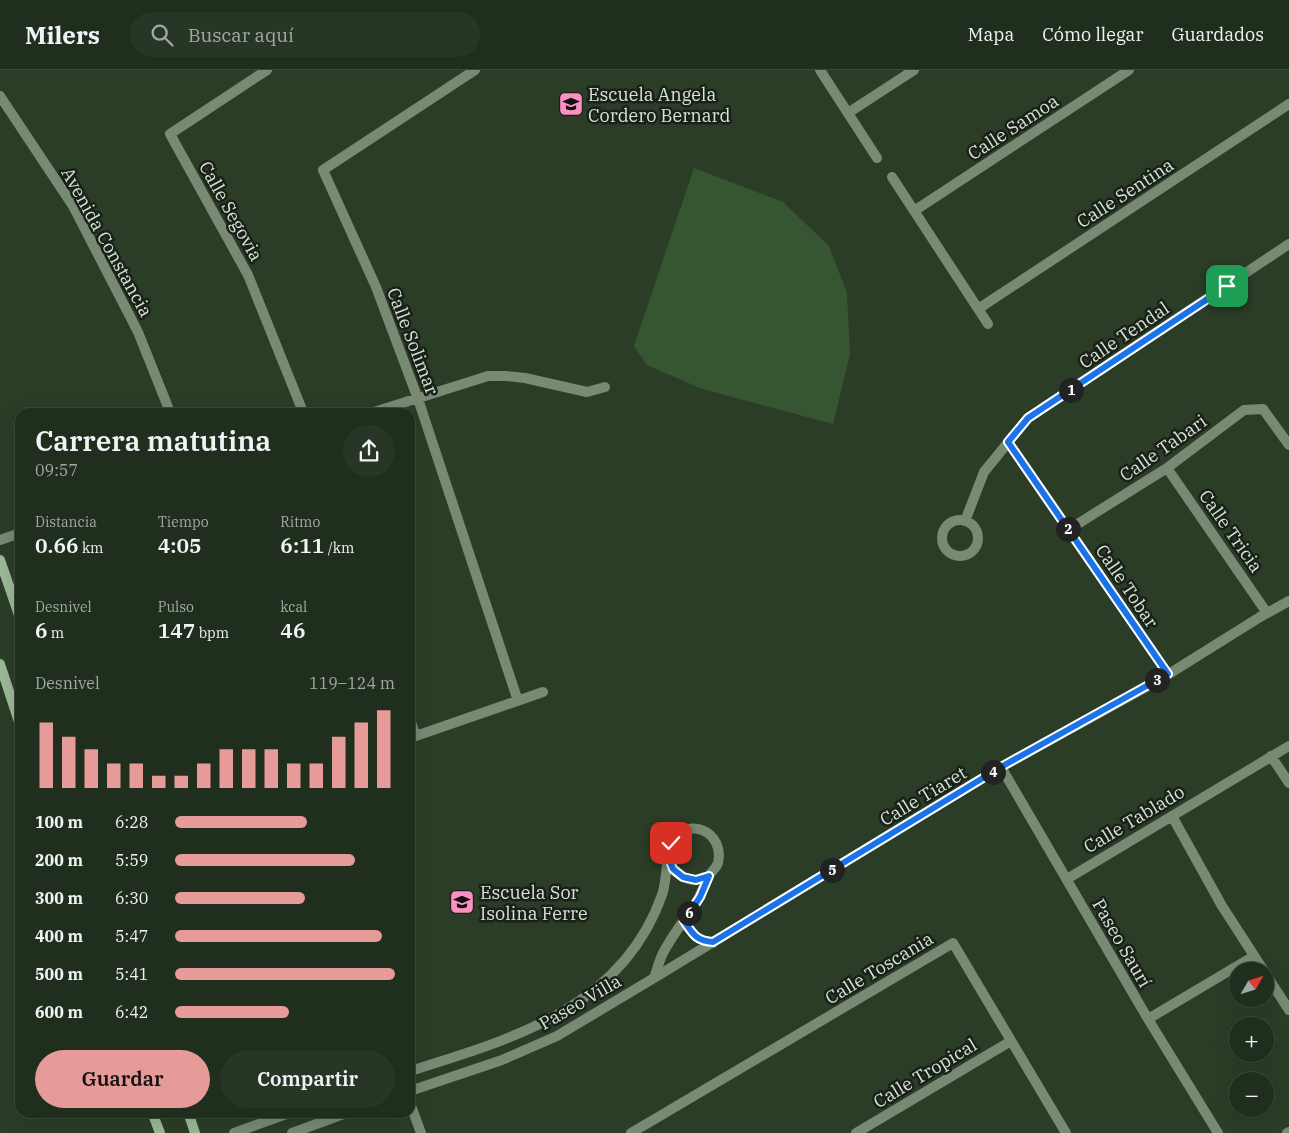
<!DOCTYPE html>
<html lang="es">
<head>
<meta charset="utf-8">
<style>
  body { margin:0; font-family:"IBM Plex Serif",serif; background:#283626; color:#f1f3f6; height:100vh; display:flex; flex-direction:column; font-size:19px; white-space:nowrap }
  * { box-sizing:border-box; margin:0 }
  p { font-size:16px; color:#a2a8a4 }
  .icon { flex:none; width:28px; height:28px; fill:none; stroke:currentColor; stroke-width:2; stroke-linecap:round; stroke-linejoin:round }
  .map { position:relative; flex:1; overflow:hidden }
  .side { position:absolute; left:15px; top:338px; width:400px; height:710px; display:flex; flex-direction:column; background:#202e1d; border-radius:15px; box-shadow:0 5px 20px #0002,0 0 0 1px #3d4a3b }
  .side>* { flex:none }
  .needle { width:32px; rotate:51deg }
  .tools { position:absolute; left:1229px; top:892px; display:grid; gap:10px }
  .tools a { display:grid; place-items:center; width:45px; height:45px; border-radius:50%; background:#202e1d; box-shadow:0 5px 20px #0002,0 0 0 1px #3d4a3b; font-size:25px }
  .pin { position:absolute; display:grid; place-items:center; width:42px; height:42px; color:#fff; margin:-21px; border-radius:10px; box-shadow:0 2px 8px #0006 }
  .km { position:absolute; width:25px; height:25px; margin:-12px; border-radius:50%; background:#222; color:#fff; font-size:14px; line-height:25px; text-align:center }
  .round { display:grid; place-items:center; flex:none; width:52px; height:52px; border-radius:26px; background:#283626 }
  .summary { display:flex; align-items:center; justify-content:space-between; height:85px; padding:0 20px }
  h1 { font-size:28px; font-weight:600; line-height:38px }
  .stats { display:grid; grid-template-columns:repeat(3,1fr); gap:8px; height:85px; padding:5px 20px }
  .stats div { display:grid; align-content:center }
  .stats b { font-size:21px; font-weight:600 }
  .stats small { font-size:14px; font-weight:400 }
  .stats p { font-size:14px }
  .chart { height:140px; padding:10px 20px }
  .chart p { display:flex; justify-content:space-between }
  .chart svg { width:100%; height:90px; margin-top:5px; stroke:#e69b98; stroke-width:6 }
  .action { display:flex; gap:10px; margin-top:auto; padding:10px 20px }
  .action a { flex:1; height:58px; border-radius:30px; background:#e69b98; color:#111; font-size:20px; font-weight:600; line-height:58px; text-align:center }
  .action a+a { background:#283626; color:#f1f3f6 }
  ul { padding:0 20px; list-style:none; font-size:16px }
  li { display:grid; grid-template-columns:80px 60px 1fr; align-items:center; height:38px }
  li i { height:12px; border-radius:6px; background:#e69b98 }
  header { display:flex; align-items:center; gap:30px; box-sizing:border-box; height:70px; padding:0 25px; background:#202e1d; border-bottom:1px solid #3d4a3b }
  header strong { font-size:24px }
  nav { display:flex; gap:28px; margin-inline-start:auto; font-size:18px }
  .search { width:350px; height:45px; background:#283626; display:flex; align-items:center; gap:12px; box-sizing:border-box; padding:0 18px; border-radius:28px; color:#a2a8a4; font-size:19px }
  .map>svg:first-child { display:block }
</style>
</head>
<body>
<header>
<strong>Milers</strong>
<div class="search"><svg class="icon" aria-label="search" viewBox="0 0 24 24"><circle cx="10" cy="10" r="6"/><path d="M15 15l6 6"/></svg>Buscar aquí</div>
<nav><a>Mapa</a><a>Cómo llegar</a><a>Guardados</a></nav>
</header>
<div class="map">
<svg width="1289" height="1063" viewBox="0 0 1289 1063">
  <rect width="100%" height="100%" fill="#2b3d27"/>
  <path fill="#365531" d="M694,98l89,34 46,44 18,47 3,61 -17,70 -131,-35 -55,-24 -13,-19z"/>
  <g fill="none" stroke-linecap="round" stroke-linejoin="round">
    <path stroke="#788a74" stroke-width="10" d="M267,0l-97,64 78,141 55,137
      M475,0l-152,100 53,117 42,112 100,302
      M820,0l57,88
      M0,26l73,110 65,126 32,80
      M848,43l66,-43
      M892,107l96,147
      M914,141l215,-141
      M978,239l311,-205
      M374,342l114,-36h18l19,2 62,14 18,-5
      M1008,372l160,232
      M1167,398l100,145
      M942 468a18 18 0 1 1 36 0a18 18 0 1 1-36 0Z
      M965,451l19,-49 44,-54 261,-174
      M1068,460l99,-62 77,-58 19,-1 26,36
      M0,470l20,-7
      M410,650l6,16
      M410,668l133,-46
      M1271,686l18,27
      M1001,697l147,252 70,114
      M1172,746l50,90 42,65
      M1067,809l222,-133
      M684,851c9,13 12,20 29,22
      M1265,903l24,37
      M654,908l347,-211 163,-90 96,-60 29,-16
      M1148,949l106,-63
      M410,1001c103,-32 212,-63 252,-176 4,-12 4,-26 6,-38
      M410,1021l92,-31 55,-24 97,-58c3,-8 5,-17 9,-25 10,-19 24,-36 35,-54 4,-7 6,-14 10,-21 2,-6 8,-9 10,-15 7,-31 -30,-48 -46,-21 -11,17 4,37 22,38 5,0 10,-3 15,-4
      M410,1033l11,30
      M234,1063l58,-21
      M292,1063l57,-21
      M631,1063l322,-190 113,190
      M856,1063l155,-92
      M1287,1063l2,-1"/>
    <path stroke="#9bb996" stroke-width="10" d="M0,490l20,58
      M0,594l20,61
      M152,1042l8,21
      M188,1042l7,21"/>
  </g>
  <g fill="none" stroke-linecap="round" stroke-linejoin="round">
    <defs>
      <path id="route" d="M671,773l-3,13 5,13 10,8 13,3 13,-4 -9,21 -16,24c9,13 12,20 29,21l288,-175 167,-93 -160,-232 20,-24 199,-132"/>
    </defs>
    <use href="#route" stroke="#fff" stroke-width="10"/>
    <use href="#route" stroke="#1a73e8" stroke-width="6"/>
  </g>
  <defs>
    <symbol id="school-square" viewBox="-11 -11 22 22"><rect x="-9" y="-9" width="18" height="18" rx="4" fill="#fc8fc3" stroke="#192118"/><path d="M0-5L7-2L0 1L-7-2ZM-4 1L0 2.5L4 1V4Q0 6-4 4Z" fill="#111"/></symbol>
  </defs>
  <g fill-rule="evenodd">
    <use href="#school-square" x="557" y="20" width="28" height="28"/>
    <use href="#school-square" x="448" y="818" width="28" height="28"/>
  </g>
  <g text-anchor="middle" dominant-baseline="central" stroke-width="5" stroke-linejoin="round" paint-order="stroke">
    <g font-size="18" fill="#d7e3d5" stroke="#192118" text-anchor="start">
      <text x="588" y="24">Escuela Angela<tspan x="588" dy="21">Cordero Bernard</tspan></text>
      <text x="480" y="822">Escuela Sor<tspan x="480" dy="21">Isolina Ferre</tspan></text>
    </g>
    <g font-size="18" fill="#d7e3d5" stroke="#192118">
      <text transform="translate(1013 57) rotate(-33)">Calle Samoa</text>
      <text transform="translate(1125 123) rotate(-33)">Calle Sentina</text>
      <text transform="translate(231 141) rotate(61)">Calle Segovia</text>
      <text transform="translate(107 172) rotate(61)">Avenida Constancia</text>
      <text transform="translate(1124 265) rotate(-34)">Calle Tendal</text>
      <text transform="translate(413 271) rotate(69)">Calle Solimar</text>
      <text transform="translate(1163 378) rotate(-35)">Calle Tabari</text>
      <text transform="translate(1231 461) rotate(55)">Calle Tricia</text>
      <text transform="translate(1127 516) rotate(56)">Calle Tobar</text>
      <text transform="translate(923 726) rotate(-31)">Calle Tiaret</text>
      <text transform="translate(1134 749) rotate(-31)">Calle Tablado</text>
      <text transform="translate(1122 873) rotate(60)">Paseo Saurí</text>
      <text transform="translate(879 898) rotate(-31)">Calle Toscania</text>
      <text transform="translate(580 932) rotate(-30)">Paseo Villa</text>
      <text transform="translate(925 1003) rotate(-31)">Calle Tropical</text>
    </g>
  </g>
</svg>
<div class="tools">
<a><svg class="needle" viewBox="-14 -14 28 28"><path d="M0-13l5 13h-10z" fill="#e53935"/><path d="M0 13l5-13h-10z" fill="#a2a8a4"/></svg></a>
<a>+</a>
<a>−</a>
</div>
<div class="pin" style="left:1227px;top:216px;background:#1e9e55"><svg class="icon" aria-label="arrive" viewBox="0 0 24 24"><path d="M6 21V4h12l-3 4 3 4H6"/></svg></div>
<div class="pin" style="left:671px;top:773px;background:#d93025"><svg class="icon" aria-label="check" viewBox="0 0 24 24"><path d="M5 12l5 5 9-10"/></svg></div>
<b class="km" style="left:1071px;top:320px">1</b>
<b class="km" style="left:1068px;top:459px">2</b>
<b class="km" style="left:1157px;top:610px">3</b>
<b class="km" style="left:993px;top:702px">4</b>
<b class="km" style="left:832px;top:800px">5</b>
<b class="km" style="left:689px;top:843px">6</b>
<section class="side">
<div class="summary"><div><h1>Carrera matutina</h1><p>09:57</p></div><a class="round"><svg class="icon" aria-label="share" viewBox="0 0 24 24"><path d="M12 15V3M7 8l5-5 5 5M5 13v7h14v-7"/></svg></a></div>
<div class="stats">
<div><p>Distancia</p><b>0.66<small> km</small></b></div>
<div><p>Tiempo</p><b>4:05</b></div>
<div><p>Ritmo</p><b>6:11<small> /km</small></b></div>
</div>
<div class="stats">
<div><p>Desnivel</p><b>6<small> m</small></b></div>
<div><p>Pulso</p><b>147<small> bpm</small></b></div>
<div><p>kcal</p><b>46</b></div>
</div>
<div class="chart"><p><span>Desnivel</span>119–124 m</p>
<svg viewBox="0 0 160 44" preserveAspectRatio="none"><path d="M5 44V12M15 44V19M25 44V25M35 44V32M45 44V32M55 44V38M65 44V38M75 44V32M85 44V25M95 44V25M105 44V25M115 44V32M125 44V32M135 44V19M145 44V12M155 44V6"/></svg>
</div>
<ul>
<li><b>100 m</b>6:28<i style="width:60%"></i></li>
<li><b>200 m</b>5:59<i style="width:82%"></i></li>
<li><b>300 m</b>6:30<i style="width:59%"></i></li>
<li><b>400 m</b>5:47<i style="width:94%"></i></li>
<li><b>500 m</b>5:41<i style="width:100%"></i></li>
<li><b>600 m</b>6:42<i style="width:52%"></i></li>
</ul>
<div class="action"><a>Guardar</a><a>Compartir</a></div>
</section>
</div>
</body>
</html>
